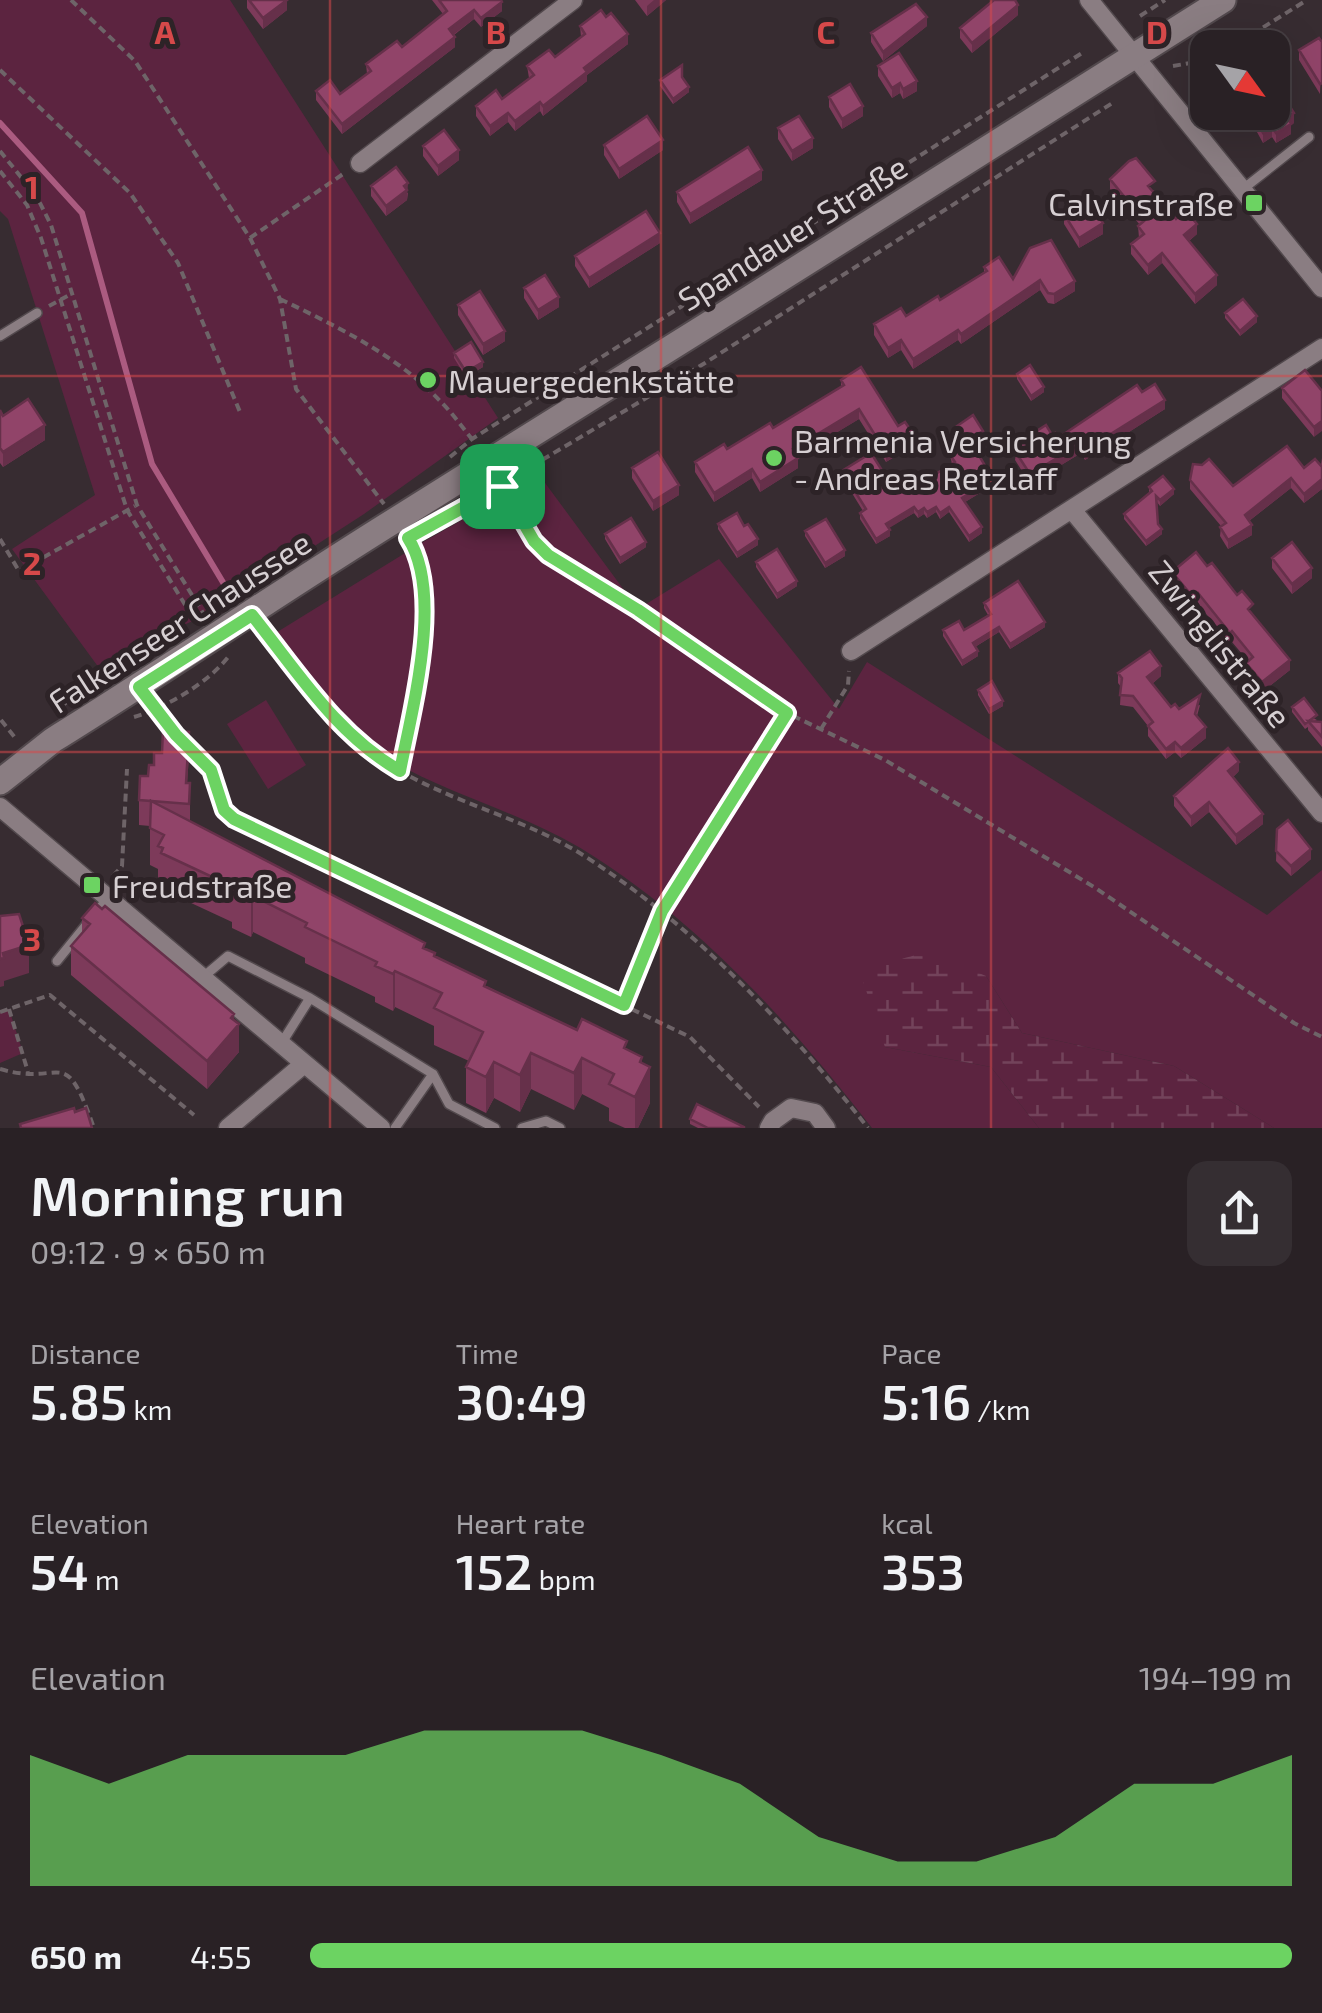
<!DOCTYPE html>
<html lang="en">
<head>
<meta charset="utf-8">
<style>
  body { margin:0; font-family:"Exo 2",sans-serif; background:#352e32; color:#f1f3f6; height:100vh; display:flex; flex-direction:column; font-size:38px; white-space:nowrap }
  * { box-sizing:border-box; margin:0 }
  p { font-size:32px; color:#a5a3a7 }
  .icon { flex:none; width:55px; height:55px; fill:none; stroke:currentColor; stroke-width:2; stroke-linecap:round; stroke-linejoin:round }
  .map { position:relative; height:1128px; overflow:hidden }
  .drawer { display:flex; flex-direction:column; background:#292125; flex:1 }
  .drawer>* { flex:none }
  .needle { width:65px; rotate:123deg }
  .fabs { position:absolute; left:1190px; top:30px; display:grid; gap:20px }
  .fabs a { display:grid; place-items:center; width:100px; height:100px; border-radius:20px; background:#292125; box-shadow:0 10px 40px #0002,0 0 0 2px #453e42; font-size:50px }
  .pin { position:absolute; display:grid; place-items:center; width:85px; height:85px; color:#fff; margin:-42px; border-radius:20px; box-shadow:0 5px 15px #0006 }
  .round { display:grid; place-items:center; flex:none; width:105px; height:105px; border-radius:20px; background:#352e32 }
  .summary { display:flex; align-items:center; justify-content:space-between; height:170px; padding:0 30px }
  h1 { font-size:55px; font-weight:600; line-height:75px }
  .metrics { display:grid; grid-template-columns:repeat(3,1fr); gap:15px; height:170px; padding:10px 30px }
  .metrics div { display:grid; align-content:center }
  .metrics b { font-size:50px; font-weight:600 }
  .metrics small { font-size:28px; font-weight:400 }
  .metrics p { font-size:28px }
  .chart { height:280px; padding:20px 30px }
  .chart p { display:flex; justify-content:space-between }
  .chart svg { width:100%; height:180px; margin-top:10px; fill:#6cd362; opacity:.7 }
  ul { padding:0 30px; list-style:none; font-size:32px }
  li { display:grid; grid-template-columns:160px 120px 1fr; align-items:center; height:75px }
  li i { height:25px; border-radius:12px; background:#6cd362 }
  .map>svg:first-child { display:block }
</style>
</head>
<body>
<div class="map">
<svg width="1322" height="1128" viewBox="0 0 1322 1128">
  <defs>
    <pattern id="wetland-marsh" width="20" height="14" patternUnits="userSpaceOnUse" patternTransform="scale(2.5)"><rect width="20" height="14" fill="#5c2440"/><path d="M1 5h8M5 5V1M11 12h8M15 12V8" fill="none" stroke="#73435b"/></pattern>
  </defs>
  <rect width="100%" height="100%" fill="#372c31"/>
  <path fill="#5c2440" d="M0,0h230l268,418 -134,96 -153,99 -64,28 -45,31 -90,-123 83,-54 -87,-276 -8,-8z
    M537,472l101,137 81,-50 120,150 28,-47 400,253 55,-45v258h-48l-100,-62 -152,-33 -36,-57 -101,71 106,20 48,61h-167c-81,-104 -170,-203 -282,-274 -63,-40 -136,-57 -200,-94 -49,-29 -88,-79 -129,-118l162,-100 87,-49z
    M266,700l40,65 -38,24 -41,-65z
    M9,1009l14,44 -23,10v-51z"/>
  <path fill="url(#wetland-marsh)" d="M928,952l58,24 36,57 152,33 100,62h-235l-48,-61 -106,-20 -23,-69 27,-16z"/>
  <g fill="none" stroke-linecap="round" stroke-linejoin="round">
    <path stroke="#ab5b80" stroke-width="6" d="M0,123l82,90 70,251 75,125"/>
    <defs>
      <path id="service" d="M1243,189l66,-52
        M0,336l37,-23
        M57,961l51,-63
        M202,978l26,-22 82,42 -29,46
        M310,998l123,76 16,30 46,24
        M395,1128l38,-54
        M522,1128l24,-7 14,7"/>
      <path id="minor" d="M1089,0l233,288
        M360,163l213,-163
        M1073,511l249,302
        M851,651l471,-303
        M0,807l381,321
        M228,1128l76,-64
        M769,1128l4,-7 18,-13 24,5 11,15"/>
      <path id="secondary" d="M0,782l53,-42c116,-72 228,-149 344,-221 276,-172 551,-345 826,-519"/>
    </defs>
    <use href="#service" stroke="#52494d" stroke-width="12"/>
    <use href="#minor" stroke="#52494d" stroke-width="21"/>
    <use href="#secondary" stroke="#52494d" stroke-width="29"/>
    <path stroke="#6e6468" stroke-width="4" stroke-dasharray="8 5" stroke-linecap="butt" d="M71,0l64,61 115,177 30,61 16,90 88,115
      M1140,16l25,-16
      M1230,48l77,-48
      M1173,66l35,-6
      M0,70l130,123 48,70 62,149
      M1197,101l11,-33
      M0,151l37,46 14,28 86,280 69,113
      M0,171l27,34 14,33 86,272 68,111
      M250,238l93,-64
      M280,299c58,28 117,56 162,104 11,11 20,24 30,36
      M49,306l22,-12
      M450,457l22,-18 610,-386
      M501,486l33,55 14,14 90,55 149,103 98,47 209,127 200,136 28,14
      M453,513l252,-150 409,-261
      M0,539l19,32 116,-65
      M265,631c36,48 70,99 122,132 62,40 137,54 199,94 111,71 201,168 282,271
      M151,702l24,32
      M64,704l104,-70 14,-5
      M134,717c33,-10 74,-34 95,-61
      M1,720l16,20
      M821,729l27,-44 1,-14
      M185,744l26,27 13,39 10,9 456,218 69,70
      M400,771c11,-59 44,-179 10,-231
      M113,876l9,-10 5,-97
      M624,1005l39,-94 124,-198
      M9,1009l19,63
      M0,1012l50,-17 144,120
      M0,1069c64,19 63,-29 94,59"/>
    <use href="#service" stroke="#8a7d82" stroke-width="9"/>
    <use href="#minor" stroke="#8a7d82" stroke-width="18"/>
    <use href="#secondary" stroke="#8a7d82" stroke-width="25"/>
  </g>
  <path fill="#7d3a5a" d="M247,0h40v10l-24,19 -16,-21z
    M432,0h69l1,11 -21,16 -7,-8 -20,16 1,12 -113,87 -26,-34v-9l24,3 27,-20 -1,-10 36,-17 41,-33z
    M635,0h31l-19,16z
    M1018,15l-46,38 -12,-15v-10z
    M580,26l48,18 -41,31v6l-44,35 -3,-5 -25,20 -7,-9 -18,14 -14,-20v-10l26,-7 27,-21 -2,-12 28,-9 26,-20z
    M927,26l-44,35 -12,-19v-9z
    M1322,42l-2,52 -21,-34v-10z
    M878,66l39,25 -14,8 -3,-6 -8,5 -14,-22z
    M682,77l7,15 -16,12 -13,-18v-6z
    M829,97l34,19 -21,13 -13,-22z
    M1246,112h26l22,11 -3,2v9l-15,9 -4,-6 -9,6z
    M778,128l35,20 -21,13 -14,-22z
    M604,145l59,5 -44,29 -15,-24z
    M423,146l36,14 -21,16 -15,-20z
    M1110,179l45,12 -2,1 23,27 21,15 -8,7 28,44 -22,19 -33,-41 -14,12 -17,-21v-10l8,-6 -1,-12 2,-1 -30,-36z
    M762,180l-72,44 -13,-22v-10z
    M371,186l37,7 -1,7 -21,16 -15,-20z
    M1064,214l39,20 -24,14 -15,-24z
    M660,243l-71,45 -14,-22v-10z
    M1030,248l45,43 -21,13 -6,-1 -8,-13 -79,54 -3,-4 -45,29 -12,-19 -13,8 -14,-23v-11l32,-8 34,-16 44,-28v-5l29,12z
    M524,288l35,19 -21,13 -14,-22z
    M458,305l47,36 -22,14 -25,-40z
    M1225,313l32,9 -17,14 -15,-18z
    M454,353l29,14 -17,10 -12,-19z
    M1017,374l27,18 -13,9 -14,-22z
    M841,380l57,46 16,19 -28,17 -27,-43 -62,37 1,12 -38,24 -8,-14 -38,24 -19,-30v-10l32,-13 46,-21 68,-41z
    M1282,388l40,3 -8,46 -32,-39z
    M1142,392l23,17 -80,51 -4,-7 -51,31 -15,-24 3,-17 34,-8 6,3z
    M0,410l3,6 42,24 -42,27 -3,-4z
    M957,426l26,10 -12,7 22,42 -28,17 17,31 -13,9 -20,-30 -9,7 -4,-7 -9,6 -3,-4 -6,4 -4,-5 -26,15 2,8 -14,8 -16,-25v-6l3,-2 -21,-34v-6l53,20 26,-8 31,-19 -2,-9 16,-10 -9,-14z
    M1322,458v31l-18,14 -13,-15 -42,33 3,14 -24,14 -8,-13 1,-10 -31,-37v-9l12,-15 31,21 71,-18 17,-3z
    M632,468l47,27 -26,16 -21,-33z
    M1149,487l25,7 -14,12 -4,-5 2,23 4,10 -16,12 -22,-27v-5l25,-21z
    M718,524l26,2 14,19 -21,13 -19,-29z
    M805,531l40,25 -20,12 -20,-32z
    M605,534l41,13 -26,17 -15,-25z
    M1272,558l40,20 -20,16 -20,-26z
    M756,562l41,24 -20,13 -21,-32z
    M1207,566l46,49 37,55 -28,22 -16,-19v-10l2,-2 -16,-19 -2,1 -32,-39 -5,3 -21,-25v-10z
    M984,603l61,24 -35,22 -11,-17 -24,15 3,9 -16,10 -19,-30v-6h21l24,-15 -4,-7z
    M1118,673l43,3 -9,8 19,23 8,2 21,-4 -3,11 9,22 -25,20 -6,-6 -9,7 -18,-23v-10l-15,-19 -13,-2 1,-18 -3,-4z
    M978,690l25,16 -14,8 -11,-19z
    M1292,707l25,13 -2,1 7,1v25l-14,-17v-3l-3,2 -13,-17z
    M189,756l-2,27h3v38l235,128 10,7 51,30 91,44 50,20 15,13 8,40 -12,25h-13l-16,-7v-13l-27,-14 -8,16 -43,-21 -11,23 -26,-14 -8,15 -20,-10v-36l3,-6 -35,-16v-19l-39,-19 -2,4 -18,-9v-5l-70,-34v-5l-52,-26 -2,5 -19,-9v-6l-71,-33v-5l-3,-1v-14l-8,-4v-39l-11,-1v-25l15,-35z
    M1239,771l-6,6 30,47 -27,21 -27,-33 -18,15 -17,-21v-10z
    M1277,829l34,30 -20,17 -15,-15z
    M82,918l152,102 5,32 -32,37 -136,-114v-29l11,-13z
    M690,1119l54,9h-46l-8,-4z"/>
  <path fill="#66304a" d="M287,0v10l-24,19v-11z
    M654,0h12l-19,16v-10z
    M502,2v9l-21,16v-9z
    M1018,5v10l-46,38v-10z
    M474,10v9l-25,19v-9z
    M927,17v9l-44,35v-9z
    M628,34v10l-41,31v6l-44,35v-10l41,-38z
    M455,37v10l-113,87v-10z
    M917,81v10l-14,8v-10z
    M900,83v10l-8,5v-10z
    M689,87v5l-16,12v-5z
    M540,102v9l-25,20v-10z
    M863,106v10l-21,13v-10z
    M508,113v9l-18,14v-10z
    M1294,113v10l-3,2v9l-15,9v-10l11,-16z
    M1272,127v10l-9,6v-10z
    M813,138v10l-21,13v-10z
    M663,140v10l-44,29v-10z
    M459,150v10l-21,16v-10z
    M762,170v10l-72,44v-10z
    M408,183l-1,17 -21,16v-10z
    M1103,223v11l-24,14v-10z
    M1197,224v10l-13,11v-10z
    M660,233v10l-71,45v-10z
    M1162,253v10l-14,12v-10z
    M1217,275v10l-22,19v-10z
    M1040,280v10l-79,54v-10z
    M1075,281v10l-21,13v-10z
    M559,297v10l-21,13v-10z
    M1257,316v6l-17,14v-5z
    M958,330v10l-45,29v-10z
    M505,331v10l-22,14v-11z
    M901,340v10l-13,8v-10z
    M483,362v5l-17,10v-5z
    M1044,387v5l-13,9v-5z
    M1165,400v9l-80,51v-10z
    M859,409v10l-66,40v-10z
    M1322,421v10l-8,6v-10z
    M45,425v15l-42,27v-15z
    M983,431v5l-17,10v-5z
    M914,435v10l-28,17v-9z
    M1081,444v9l-51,31v-10z
    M798,458v10l-38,24v-10z
    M752,469v9l-38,24v-9z
    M1291,478v10l-46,36v-9z
    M993,479v6l-31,19v-6z
    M1322,479v10l-18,14v-9z
    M679,485v10l-26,16v-10z
    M1174,489v5l-14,12v-6z
    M914,507v6l-28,17v-6z
    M936,507v5l-9,6v-6z
    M949,507v5l-9,7v-6z
    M924,508v6l-6,4v-6z
    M1252,525v10l-24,14v-9z
    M982,527v6l-13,9v-6z
    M1162,529v5l-16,12v-5z
    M890,530v6l-14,8v-5z
    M758,539v6l-21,13v-5z
    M646,542v5l-26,17v-6z
    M845,550v6l-20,12v-5z
    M1312,568v10l-20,16v-10z
    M797,581v5l-20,13v-5z
    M1198,593v11l-5,3v-10z
    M1045,622v5l-35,22v-5z
    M999,627v5l-26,16v-5z
    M978,651v5l-16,10v-5z
    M1290,660v10l-28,22v-10z
    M1161,666v10l-14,12v-11z
    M1003,701v5l-14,8v-5z
    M1206,727v11l-25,20v-10z
    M1175,742v10l-9,7v-10z
    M1239,762v9l-11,10v-10z
    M1209,802v10l-18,15v-10z
    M1263,814v10l-27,21v-10z
    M1311,849v10l-20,17v-10z
    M253,896v36l-2,5v-37z
    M29,945v28l-25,8v5l-4,1v-28l3,-6z
    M395,971v36l-2,4v-37z
    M234,1014v15l5,-5v28l-32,37v-28z
    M531,1053v36l-11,23v-37z
    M642,1057v25l8,-15v36l-12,25h-3v-31l5,-35z
    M582,1058v36l-8,16v-37z
    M494,1062v36l-8,15v-36z"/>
  <path fill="#914469" stroke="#66304a" stroke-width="2.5" d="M249,0h38l-24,18z
    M439,0h62l1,2 -21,16 -7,-8 -25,19 6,8 -113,87 -26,-33 14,-11 10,14 31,-23 -5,-7 31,-23 5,6 45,-36z
    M994,0h21l3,5 -46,38 -12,-15z
    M916,4l11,13 -44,35 -12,-19z
    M601,10l5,7 5,-4 17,21 -44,34 3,4 -44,34 -3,-4 -25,19 -7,-8 -18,13 -14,-20 20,-16 6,9 32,-24 -7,-9 22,-16 6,7 30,-23 -5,-8z
    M1319,38l3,4v41l-2,1 -21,-34z
    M899,53l18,28 -14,8 -3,-6 -8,5 -14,-22z
    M682,65v12l7,10 -16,12 -13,-19z
    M1272,78l22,35 -7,4 4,7 -15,9 -4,-6 -9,6 -11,-21h20z
    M850,84l13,22 -21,13 -13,-22z
    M647,116l16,24 -44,29 -15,-24z
    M799,116l14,22 -21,13 -14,-23z
    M444,130l15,20 -21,16 -15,-20z
    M748,147l14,23 -72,44 -13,-22z
    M1136,158l19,23 -7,5 28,33 9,-9 12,14 -13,11 33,40 -22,19 -33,-41 -14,12 -17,-21 13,-10 -6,-8 6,-5 -34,-42 19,-18z
    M396,167l12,16 -4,3 3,4 -21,16 -15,-20z
    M1082,199l7,2 14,22 -24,15 -15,-24z
    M646,211l14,22 -71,45 -14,-22z
    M1051,240l24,41 -21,13 -6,-1 -8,-13 -79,54 -3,-4 -45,29 -12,-19 -13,8 -14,-24 27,-16 5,8 32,-20 2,4 47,-29 -3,-4 15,-10 14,22 17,-31z
    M545,275l14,22 -21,13 -14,-22z
    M480,291l25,40 -22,13 -25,-39z
    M1243,299l14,17 -17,15 -15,-18z
    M471,342l12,20 -17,10 -12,-19z
    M1030,365l14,22 -13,9 -14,-22z
    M861,367l37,59 7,-4 9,13 -28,18 -27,-44 -66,40 5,9 -38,24 -8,-13 -38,24 -19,-31 29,-18 3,5 43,-26 3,5 71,-43 -3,-5z
    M1305,370l17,21v30l-8,6 -32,-39z
    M1155,384l10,16 -80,50 -4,-6 -51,30 -15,-23 6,-3 -3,-5 28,-18 6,10 3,-2 3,5 79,-53 5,7z
    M28,399l17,26 -42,27 -3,-4v-38l3,6z
    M973,415l10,16 -17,10 -9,-15z
    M971,442l22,37 -31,19 20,29 -13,9 -20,-29 -9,6 -4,-6 -9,5 -3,-4 -6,4 -4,-5 -28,17 4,6 -14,9 -16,-26 6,-4 -24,-38 29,-18 24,38 22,-14 4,6 34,-21 -5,-7z
    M1287,446l17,22 11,-9 7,8v12l-18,15 -13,-16 -46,37 7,10 -24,15 -8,-13 6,-4 -36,-43 3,-16 9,1 7,-6 24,27z
    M658,452l21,33 -26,16 -21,-33z
    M1163,476l11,13 -14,11 -4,-4 2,28 4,5 -16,12 -22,-27 28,-23 -3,-4z
    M737,513l7,13 4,-2 10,15 -21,14 -19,-29z
    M631,518l15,24 -26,16 -15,-24z
    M826,519l19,31 -20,13 -20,-32z
    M1292,542l20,26 -20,16 -20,-26z
    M777,549l20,32 -20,13 -21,-32z
    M1196,552l11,14 5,-3 25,32 5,-4 11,13 -5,5 42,51 -28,22 -16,-19 7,-6 -21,-26 -2,2 -32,-40 -5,4 -21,-25z
    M1018,581l27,41 -35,22 -11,-17 -26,16 5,8 -16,10 -19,-31 16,-9 5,9 27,-16 -7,-11z
    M1150,651l11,15 -14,11 24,30 4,-3 4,5 21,-14 -5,19 11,13 -25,21 -6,-6 -9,7 -18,-23 5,-4 -20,-26 -13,-1 2,-17 -4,-5z
    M992,681l11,20 -14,8 -11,-19z
    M1304,698l13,17 -12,9 -13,-17z
    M1308,721l14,1v15z
    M163,730l26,2 -3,51h4l-1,21 -50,-4 1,-24h8l1,-11h5v-12h8z
    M1228,748l11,14 -11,9 35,43 -27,21 -27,-33 -18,15 -17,-21z
    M151,801l274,142 -2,5 12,5 -1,3 52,25 -2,5 93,44 5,-11 45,22 -3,7 18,9 -2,5 10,5 -15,30 -26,-13 5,-10 -32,-16 -8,15 -43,-20 -11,22 -26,-13 -8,15 -20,-10 17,-35 -49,-24 8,-15 -47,-22 -2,3 -18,-8 2,-4 -72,-35 2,-4 -54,-27 -2,4 -19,-9 2,-4 -73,-34 2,-5 -5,-2 6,-11 -14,-7z
    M1288,820l23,29 -20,17 -15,-15 1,-22z
    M95,903l7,6 3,-3 129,108 -3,4 8,6 -32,37 -136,-115 19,-22 -8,-6z
    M19,914l10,31 -26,8 1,5 -4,1v-43z
    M697,1104l47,23v1h-36l-18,-9z
    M74,1108l1,4 11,-4 6,20h-71l-1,-4z"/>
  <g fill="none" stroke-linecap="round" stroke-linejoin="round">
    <defs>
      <path id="route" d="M502,486l32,55 14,14 90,55 149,103 -125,198 -38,94 -390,-186 -10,-9 -13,-40 -35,-35 -37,-48 113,-72c46,57 83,118 148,156 12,-62 44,-177 8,-233z"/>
    </defs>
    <use href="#route" stroke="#fff" stroke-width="20"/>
    <use href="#route" stroke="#6cd362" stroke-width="12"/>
  </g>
  <path fill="none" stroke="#d6494a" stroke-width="2.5" stroke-opacity="0.55" d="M330,0v1128M661,0v1128M991,0v1128M0,376h1322M0,752h1322"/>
  <g fill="#6cd362" stroke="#2d2327" stroke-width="4">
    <rect x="1244" y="193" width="20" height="20" rx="5"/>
    <circle cx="428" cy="380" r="10"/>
    <circle cx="774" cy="458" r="10"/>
    <rect x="82" y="875" width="20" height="20" rx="5"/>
  </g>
  <g text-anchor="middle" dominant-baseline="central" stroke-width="10" stroke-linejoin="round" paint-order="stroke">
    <g font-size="32" fill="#d6cfd2" stroke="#2d2327" text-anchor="start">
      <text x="1234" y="203" text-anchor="end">Calvinstraße</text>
      <text x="448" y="380">Mauergedenkstätte</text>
      <text x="794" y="440">Barmenia Versicherung<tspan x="794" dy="37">- Andreas Retzlaff</tspan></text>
      <text x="112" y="885">Freudstraße</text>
    </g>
    <g font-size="32" fill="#d6cfd2" stroke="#2d2327">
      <text transform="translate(792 232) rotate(-32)">Spandauer Straße</text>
      <text transform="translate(179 621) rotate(-33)">Falkenseer Chaussee</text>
      <text transform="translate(1221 643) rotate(51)">Zwinglistraße</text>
    </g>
  </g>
  <g font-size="32" text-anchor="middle" font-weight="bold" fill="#d6494a" stroke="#2d2327" stroke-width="10" stroke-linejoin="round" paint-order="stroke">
    <text x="165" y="44">A</text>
    <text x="496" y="44">B</text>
    <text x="826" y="44">C</text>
    <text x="1157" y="44">D</text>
    <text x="32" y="199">1</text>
    <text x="32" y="575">2</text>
    <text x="32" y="951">3</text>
  </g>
</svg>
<div class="fabs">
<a><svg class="needle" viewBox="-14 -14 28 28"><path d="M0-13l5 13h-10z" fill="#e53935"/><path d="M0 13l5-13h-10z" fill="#a5a3a7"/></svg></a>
</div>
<div class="pin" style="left:502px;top:486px;background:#1e9e55"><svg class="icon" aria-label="arrive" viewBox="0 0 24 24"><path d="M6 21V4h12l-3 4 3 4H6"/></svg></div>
</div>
<section class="drawer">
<div class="summary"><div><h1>Morning run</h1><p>09:12 · 9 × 650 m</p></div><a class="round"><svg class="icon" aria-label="share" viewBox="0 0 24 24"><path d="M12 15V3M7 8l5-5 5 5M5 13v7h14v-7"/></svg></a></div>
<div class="metrics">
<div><p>Distance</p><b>5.85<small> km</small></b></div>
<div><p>Time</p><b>30:49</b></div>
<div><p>Pace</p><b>5:16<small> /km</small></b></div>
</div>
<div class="metrics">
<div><p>Elevation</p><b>54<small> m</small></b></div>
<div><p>Heart rate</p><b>152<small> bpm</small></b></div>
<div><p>kcal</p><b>353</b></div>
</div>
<div class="chart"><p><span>Elevation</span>194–199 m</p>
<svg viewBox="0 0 160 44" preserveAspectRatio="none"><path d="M0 44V12L10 19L20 12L30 12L40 12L50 6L60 6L70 6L80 12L90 19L100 32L110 38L120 38L130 32L140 19L150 19L160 12V44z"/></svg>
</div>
<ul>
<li><b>650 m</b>4:55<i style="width:100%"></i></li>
</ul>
</section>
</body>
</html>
